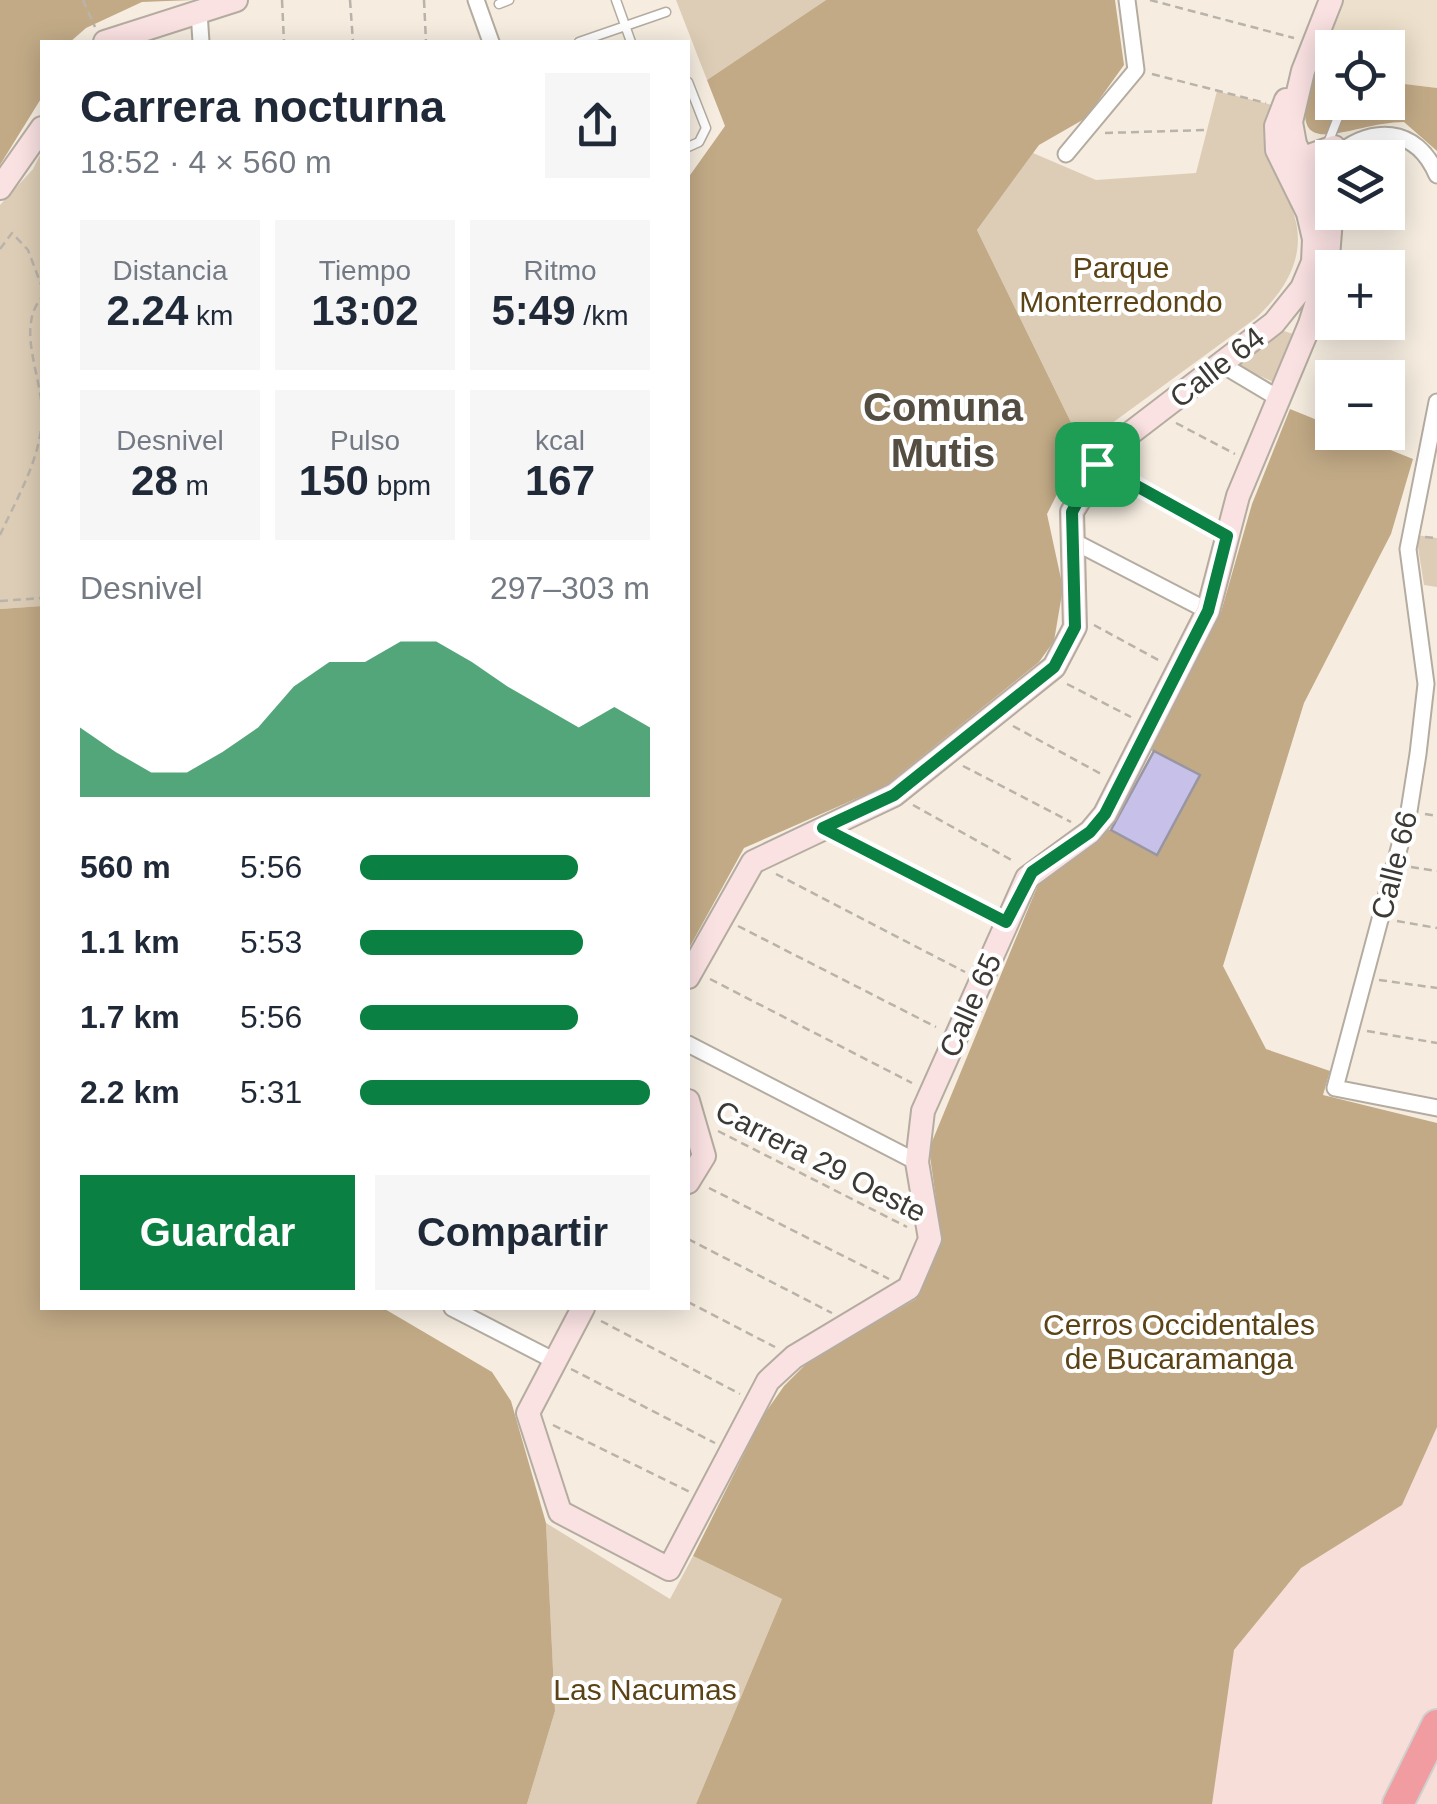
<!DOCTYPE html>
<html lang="es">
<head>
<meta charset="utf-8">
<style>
  body { margin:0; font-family:Helvetica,sans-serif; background:#f6f6f7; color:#1f2937; height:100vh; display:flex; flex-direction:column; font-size:38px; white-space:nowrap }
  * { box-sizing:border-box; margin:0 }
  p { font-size:32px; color:#747a83 }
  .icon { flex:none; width:55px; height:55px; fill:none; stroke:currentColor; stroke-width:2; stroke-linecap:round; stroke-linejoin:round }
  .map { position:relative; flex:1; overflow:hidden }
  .drawer { position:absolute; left:40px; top:40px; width:650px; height:1270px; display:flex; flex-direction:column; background:#fff; border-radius:0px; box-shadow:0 5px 25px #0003 }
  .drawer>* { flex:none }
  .controls { position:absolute; left:1315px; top:30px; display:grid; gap:20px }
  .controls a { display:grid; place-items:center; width:90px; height:90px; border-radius:0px; background:#fff; box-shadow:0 5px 25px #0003; font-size:50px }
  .pin { position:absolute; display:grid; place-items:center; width:85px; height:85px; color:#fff; margin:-42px; border-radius:20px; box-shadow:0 5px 15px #0006 }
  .round { display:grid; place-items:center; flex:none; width:105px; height:105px; border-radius:0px; background:#f6f6f7 }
  .headline { display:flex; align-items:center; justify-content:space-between; height:170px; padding:0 40px }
  h1 { font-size:45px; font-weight:600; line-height:75px }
  .stats { display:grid; grid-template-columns:repeat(3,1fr); gap:15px; height:170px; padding:10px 40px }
  .stats div { display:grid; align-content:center; border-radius:0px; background:#f6f6f7; text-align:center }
  .stats b { font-size:42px; font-weight:600 }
  .stats small { font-size:28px; font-weight:400 }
  .stats p { font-size:28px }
  .chart { height:280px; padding:20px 40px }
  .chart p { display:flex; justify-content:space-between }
  .chart svg { width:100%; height:180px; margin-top:10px; fill:#0b8043; opacity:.7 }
  .button { display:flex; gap:20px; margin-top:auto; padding:20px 40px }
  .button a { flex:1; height:115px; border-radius:0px; background:#0b8043; color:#fff; font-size:40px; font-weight:600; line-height:115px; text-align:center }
  .button a+a { background:#f6f6f7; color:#1f2937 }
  ul { padding:0 40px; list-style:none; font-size:32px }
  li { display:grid; grid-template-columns:160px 120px 1fr; align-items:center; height:75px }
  li i { height:25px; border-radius:12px; background:#0b8043 }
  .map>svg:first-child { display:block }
</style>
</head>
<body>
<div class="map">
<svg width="1437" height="1804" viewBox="0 0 1437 1804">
  <rect width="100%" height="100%" fill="#f6ede0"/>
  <path fill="#f8ded9" d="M1437,1427v377h-259l56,-154 67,-82 101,-63z"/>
  <path fill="#ede0cc" d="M1341,0h96v88l-49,-6v-34h-56v23l-16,-4z"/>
  <path fill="#ddcdb6" d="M676,0h150l-119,80z
    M1217,91l55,14c-1,15 -4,32 -3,46 3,21 16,39 23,58 17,44 -5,80 -36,109l-174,127 -105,-215 56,-77 63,27 100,-7z
    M42,151v455l-42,3v-404l33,-36z
    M1281,330l15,5 -23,47 -34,-16z
    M1416,535l21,3v49l-13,-2z
    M546,1523l124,76 23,-43 89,43 -86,205h-169l28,-93z"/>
  <path fill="#c2aa86" d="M0,0h193l-51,2 -56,26 -16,14h-28v55l-42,68z
    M826,0h289l9,65 -38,53 -47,27 -62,85 105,215 -35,69 16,74 -9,53 -15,21 -154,124 -141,62 -56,102v-772l37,-52 -18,-46z
    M1316,67l16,4v31h56v-20l49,6v63l-33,-29c-57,0 -126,51 -88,-55z
    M1290,409l42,17v6l16,1 65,26 -22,75 -87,169 -81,263 43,83 64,22 -7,24 114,28v304l-35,78 -101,63 -67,82 -22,154h-516l86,-205 -89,-43 70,-140 21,-30 25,-25 107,-62 26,-57 -13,-93 111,-269 66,-52 51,26 42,-78 -50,-27 72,-137 31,-108z
    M42,606v702h341l109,64 19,29 35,122 9,188 -28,93h-527v-1195z"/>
  <path fill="#c7c0e8" stroke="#9896a3" stroke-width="2.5" d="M1154,751l46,24 -43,80 -46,-25z"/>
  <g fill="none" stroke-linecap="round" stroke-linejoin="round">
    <defs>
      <path id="lane" d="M616,0l15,42
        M499,4l10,-4
        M579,42l87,-30
        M688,82l18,46 -7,14 -11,5
        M1328,143l16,-41"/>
      <path id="street" d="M476,0l15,42
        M199,12l2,30
        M1066,154l70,-84 -9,-70
        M1333,158c38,-33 83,-32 104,17
        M1221,364l57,34
        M1437,402l-29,147 18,135 -8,70 -9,57 -74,277 102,20
        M1071,540l137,71
        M688,1044l229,118
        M452,1308l103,53"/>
      <path id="secondary" d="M105,42l131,-42
        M1295,170l14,-14 25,-9
        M0,188l42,-60
        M688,977l65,-115 141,-67 160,-128 21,-40 -3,-115 39,-64 163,-125 28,-35 11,-26 1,-23 -6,-26 -31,-63 -1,-24 10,-26
        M688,1101l16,55 -16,26
        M583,1308l-55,105 32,99 109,57 99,-188 26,-24 115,-69 21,-49 -13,-77 6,-51 104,-233 63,-46 15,-18 103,-203 30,-115 72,-172 17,-54 4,-51 -36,-75 -4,-22 12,-51 28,-71"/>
      <path id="highway" d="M1398,1804l39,-79"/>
    </defs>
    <use href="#lane" stroke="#b4aca0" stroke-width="11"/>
    <use href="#street" stroke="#b4aca0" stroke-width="19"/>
    <use href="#secondary" stroke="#b4aca0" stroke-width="26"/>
    <use href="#highway" stroke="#d0d0cf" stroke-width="34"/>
    <path stroke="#bab3a9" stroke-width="2.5" stroke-dasharray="8 5" stroke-linecap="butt" d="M83,0l12,27
      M282,0l2,42
      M350,0l3,42
      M424,0l2,42
      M1150,0l144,38
      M1152,74l114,29
      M1323,77l9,3
      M1105,133l102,-3
      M0,249l12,-16 16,17 14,37
      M1176,423l59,31
      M1116,475l94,51
      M0,535c17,-37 41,-77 42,-118 1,-41 -27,-88 0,-120
      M1425,537l12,1
      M0,601l42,-3
      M1094,625l68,37
      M1067,684l64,33
      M1013,726l90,49
      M963,766l108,56
      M913,805l102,57
      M1425,814l12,2
      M848,840l144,74
      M1411,867l26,4
      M776,874l189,98
      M1397,921l40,7
      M738,926l198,101
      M710,979l202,104
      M1379,980l58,8
      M1367,1031l70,12
      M718,1131l189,96
      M709,1188l180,91
      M688,1239l144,74
      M688,1302l87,45
      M601,1321l139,73
      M571,1369l144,74
      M553,1425l137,67"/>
    <use href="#lane" stroke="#fff" stroke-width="8"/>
    <use href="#street" stroke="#fff" stroke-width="15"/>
    <use href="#secondary" stroke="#fae1e2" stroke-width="22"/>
    <use href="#highway" stroke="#f09ca0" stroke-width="30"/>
  </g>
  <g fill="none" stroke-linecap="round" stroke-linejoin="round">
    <defs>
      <path id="route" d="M1097,464l130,72 -19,75 -103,203 -15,18 -58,40 -26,50 -183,-94 71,-33 160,-128 21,-40 -3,-115z"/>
    </defs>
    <use href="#route" stroke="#fff" stroke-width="20"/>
    <use href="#route" stroke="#0b8043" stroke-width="12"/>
  </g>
  <g text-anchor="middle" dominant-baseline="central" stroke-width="8" stroke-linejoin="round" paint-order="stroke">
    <g font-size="30" fill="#5c4316" stroke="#fff">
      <text x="1121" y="267">Parque<tspan x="1121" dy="34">Monterredondo</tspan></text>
      <text x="1179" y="1324">Cerros Occidentales<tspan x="1179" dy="34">de Bucaramanga</tspan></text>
      <text x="645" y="1689">Las Nacumas</text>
    </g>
    <g font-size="30" fill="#3d3a35" stroke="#fff">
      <text transform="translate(1217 367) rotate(-38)">Calle 64</text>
      <text transform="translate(1394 865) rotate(-76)">Calle 66</text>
      <text transform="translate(970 1005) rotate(-66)">Calle 65</text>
      <text transform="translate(821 1161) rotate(27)">Carrera 29 Oeste</text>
    </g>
    <g font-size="40" font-weight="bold" fill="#544d42" stroke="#fff">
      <text x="943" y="407">Comuna<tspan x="943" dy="46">Mutis</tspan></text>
    </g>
  </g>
</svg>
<div class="controls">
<a><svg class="icon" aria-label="locate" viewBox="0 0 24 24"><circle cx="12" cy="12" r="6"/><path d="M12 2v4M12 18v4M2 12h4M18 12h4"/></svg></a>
<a><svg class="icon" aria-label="layers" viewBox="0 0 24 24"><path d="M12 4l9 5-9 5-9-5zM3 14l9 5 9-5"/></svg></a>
<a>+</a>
<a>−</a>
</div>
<div class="pin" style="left:1097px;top:464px;background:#1e9e55"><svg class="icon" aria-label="arrive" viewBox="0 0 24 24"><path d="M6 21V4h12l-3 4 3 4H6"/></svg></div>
<section class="drawer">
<div class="headline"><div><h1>Carrera nocturna</h1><p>18:52 · 4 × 560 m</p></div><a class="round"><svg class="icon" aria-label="share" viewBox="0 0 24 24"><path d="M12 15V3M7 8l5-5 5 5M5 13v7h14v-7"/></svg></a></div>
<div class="stats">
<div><p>Distancia</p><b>2.24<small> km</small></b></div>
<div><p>Tiempo</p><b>13:02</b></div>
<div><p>Ritmo</p><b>5:49<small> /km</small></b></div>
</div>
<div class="stats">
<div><p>Desnivel</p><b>28<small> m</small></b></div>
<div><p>Pulso</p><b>150<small> bpm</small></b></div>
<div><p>kcal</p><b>167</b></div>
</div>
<div class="chart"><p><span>Desnivel</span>297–303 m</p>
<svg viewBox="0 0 160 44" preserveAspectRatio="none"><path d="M0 44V27L10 33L20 38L30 38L40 33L50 27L60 17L70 11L80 11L90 6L100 6L110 11L120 17L130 22L140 27L150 22L160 27V44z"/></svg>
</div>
<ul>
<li><b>560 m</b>5:56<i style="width:75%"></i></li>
<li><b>1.1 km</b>5:53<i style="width:77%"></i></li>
<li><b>1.7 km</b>5:56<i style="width:75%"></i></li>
<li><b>2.2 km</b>5:31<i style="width:100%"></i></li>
</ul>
<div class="button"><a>Guardar</a><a>Compartir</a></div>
</section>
</div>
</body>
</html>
